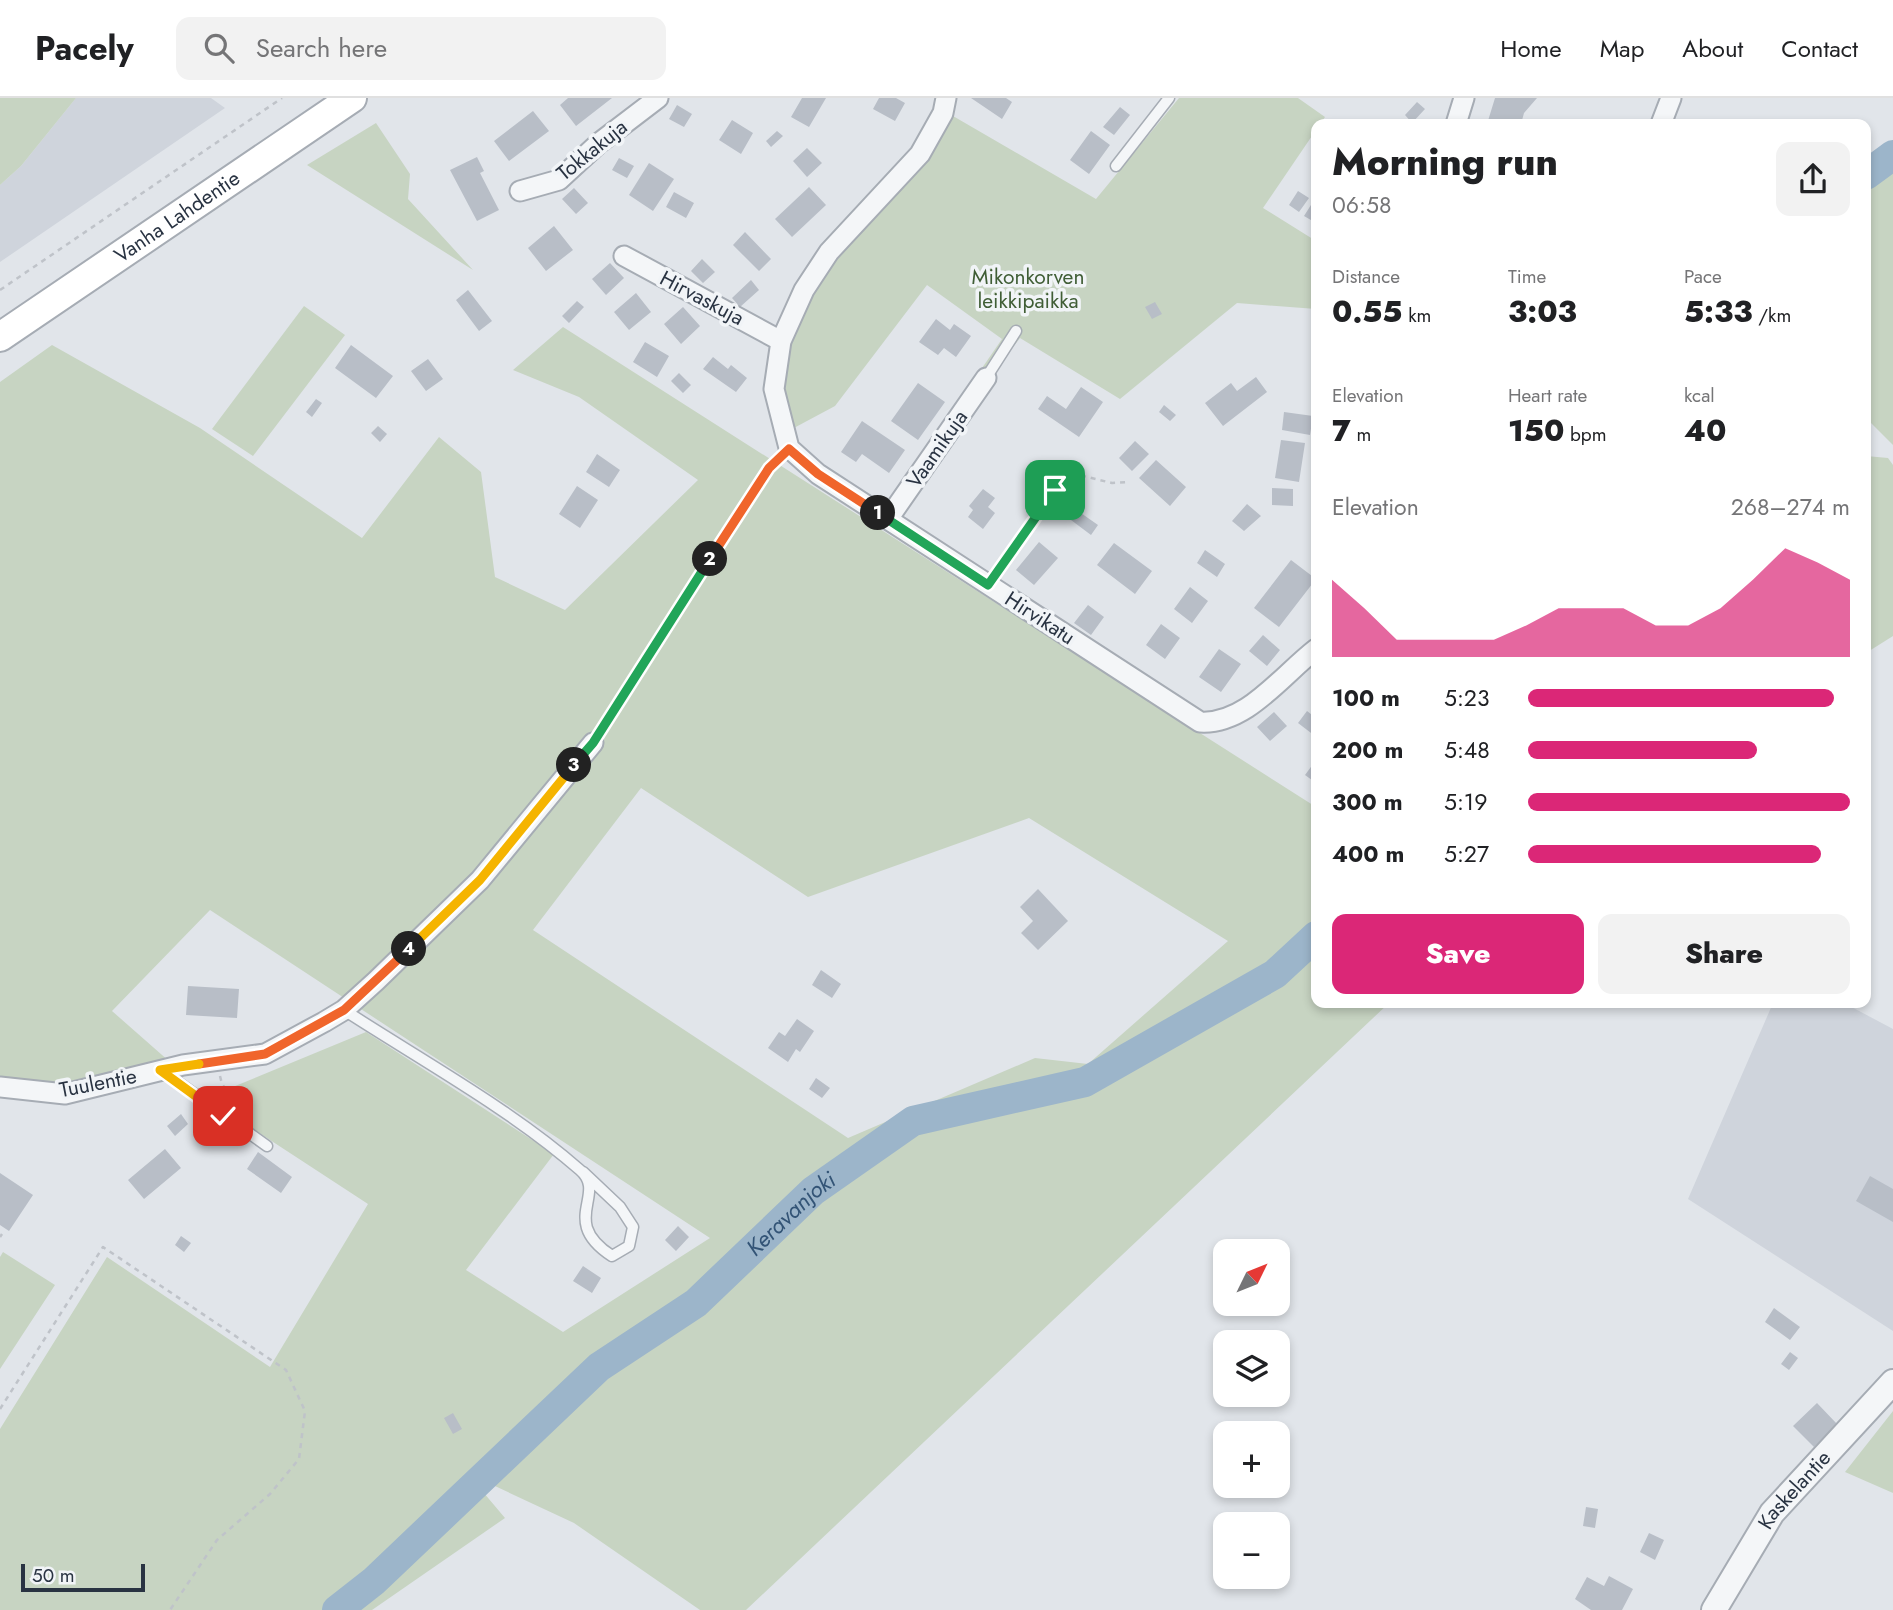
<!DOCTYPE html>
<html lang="en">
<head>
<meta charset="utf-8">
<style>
  body { margin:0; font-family:Jost,sans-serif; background:#f2f2f2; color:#202124; height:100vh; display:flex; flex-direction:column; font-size:26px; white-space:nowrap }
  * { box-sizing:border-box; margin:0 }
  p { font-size:23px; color:#757577 }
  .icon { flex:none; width:38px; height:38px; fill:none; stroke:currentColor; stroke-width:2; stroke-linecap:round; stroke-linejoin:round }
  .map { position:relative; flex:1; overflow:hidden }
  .side { position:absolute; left:1311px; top:21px; width:560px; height:889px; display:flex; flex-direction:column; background:#fff; border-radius:14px; box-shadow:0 4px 10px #0003 }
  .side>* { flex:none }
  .needle { width:46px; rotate:47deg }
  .controls { position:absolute; left:1213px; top:1141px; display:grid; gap:14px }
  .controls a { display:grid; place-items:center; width:77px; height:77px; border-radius:14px; background:#fff; box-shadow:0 4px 10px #0003; font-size:35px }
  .scale { position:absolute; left:21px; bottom:18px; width:124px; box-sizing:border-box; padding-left:7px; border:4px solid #293342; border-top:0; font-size:19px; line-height:24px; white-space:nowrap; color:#293342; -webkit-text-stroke:5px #f1f4f7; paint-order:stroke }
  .pin { position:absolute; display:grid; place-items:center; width:60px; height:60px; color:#fff; margin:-30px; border-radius:14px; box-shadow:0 4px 10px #0006 }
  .km { position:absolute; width:35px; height:35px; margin:-18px; border-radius:50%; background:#222; color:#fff; font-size:19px; line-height:35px; text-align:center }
  .round { display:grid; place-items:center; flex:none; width:74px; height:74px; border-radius:14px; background:#f2f2f2 }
  .overview { display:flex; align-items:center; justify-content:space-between; height:119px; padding:0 21px }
  h1 { font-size:38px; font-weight:800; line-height:52px }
  .stats { display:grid; grid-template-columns:repeat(3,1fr); gap:10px; height:119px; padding:7px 21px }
  .stats div { display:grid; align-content:center }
  .stats b { font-size:30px; font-weight:800 }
  .stats small { font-size:19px; font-weight:400 }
  .stats p { font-size:19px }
  .chart { height:196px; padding:14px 21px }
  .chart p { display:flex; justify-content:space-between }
  .chart svg { width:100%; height:126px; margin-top:7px; fill:#db2777; opacity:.7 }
  .button { display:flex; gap:14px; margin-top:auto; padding:14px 21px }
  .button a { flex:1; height:80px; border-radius:14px; background:#db2777; color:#fff; font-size:28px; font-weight:800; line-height:80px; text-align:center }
  .button a+a { background:#f2f2f2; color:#202124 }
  ul { padding:0 21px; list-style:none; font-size:23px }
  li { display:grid; grid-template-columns:112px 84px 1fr; align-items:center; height:52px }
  li i { height:18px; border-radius:9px; background:#db2777 }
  header { display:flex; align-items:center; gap:42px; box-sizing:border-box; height:98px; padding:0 35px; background:#fff; border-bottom:2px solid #e0e0e0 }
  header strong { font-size:33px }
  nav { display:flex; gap:38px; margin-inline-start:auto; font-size:24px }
  .search { width:490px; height:63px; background:#f2f2f2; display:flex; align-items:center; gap:18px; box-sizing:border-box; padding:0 24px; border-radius:14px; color:#757577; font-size:26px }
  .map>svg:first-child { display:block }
</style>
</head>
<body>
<header>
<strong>Pacely</strong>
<div class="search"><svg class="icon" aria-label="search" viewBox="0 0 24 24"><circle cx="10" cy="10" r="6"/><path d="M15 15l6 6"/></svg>Search here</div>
<nav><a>Home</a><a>Map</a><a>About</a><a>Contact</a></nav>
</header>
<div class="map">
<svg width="1893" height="1512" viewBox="0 0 1893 1512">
  <rect width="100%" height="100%" fill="#e1e5ea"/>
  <path fill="#cfd4dc" d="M76,0h135l14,10 -225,154v-77l21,-19z
    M1773,905h71l49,26v302l-205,-132z"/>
  <path fill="#c7d4c2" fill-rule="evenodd" d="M0,0h76l-55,68 -21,19z
    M1179,0h119l27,19 -5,7h-4v6l-53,78 53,33v68l-79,-6 -117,96 -100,-61 -31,40 -9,-7 22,-32 -75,-54 -92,121 -43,23c-3,-13 -10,-29 -9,-42 3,-96 83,-158 141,-226 11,-13 19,-30 29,-45l143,83z
    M376,25l34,51 -2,25 65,71 -166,-105z
    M1893,73v274l-27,-27v-227z
    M304,208l41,29 -92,121 -41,-27z
    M563,229l753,480v196h73l-643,607h-46l-126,-87 -107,-50 38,45 -133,92h-372v-181l107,-172 163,110 98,-163 -162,-106 160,-66 188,122 -88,116 97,62 147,-94 -500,-328 -98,101 58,51 -106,24 -64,-9v-695l52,-37 148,83 162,110 77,-101 42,35 14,105 70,33 133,-130 -119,-83 -66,-27zM641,690l167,109 221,-79 199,123 -140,123 -53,-6 -187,80 -315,-208z
    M1866,358l22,2 5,7v171l-27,17z
    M3,1154l52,33 -55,84v-112z
    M1893,1313v82l-48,-21z"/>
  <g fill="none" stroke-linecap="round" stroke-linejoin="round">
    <g stroke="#9cb5ca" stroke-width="30">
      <path d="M1866,77l27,-20"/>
      <path id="s1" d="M337,1512l37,-29 225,-214 97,-64 117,-112 100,-70 172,-39 190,-108 41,-38"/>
    </g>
  </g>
  <path fill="#b8bec7" d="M568,0h44l-36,28 -16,-21z
    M802,0h24l-17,29 -18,-10z
    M879,0h17l9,5 -10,18 -22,-12z
    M971,0h35l6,4 -10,17z
    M1495,0h42l-13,15 -3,11h-34z
    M1417,4l8,7 -13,14 -7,-8z
    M677,7l15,9 -8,13 -15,-8z
    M1120,9l10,8 -16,20 -11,-8z
    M533,13l16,20 -40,30 -15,-20z
    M732,22l21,13 -12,21 -22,-14z
    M777,33l6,5 -12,11 -5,-6z
    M1091,33l19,14 -21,29 -19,-14z
    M807,50l15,15 -15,14 -14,-16z
    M477,59l7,14 -4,2 19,37 -22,11 -27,-51z
    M619,60l15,8 -7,12 -15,-8z
    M649,65l25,16 -21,32 -24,-16z
    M809,89l17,18 -34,32 -17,-18z
    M574,90l14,15 -12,11 -14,-15z
    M1298,93l11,7 -10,14 -10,-7z
    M674,94l20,11 -8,15 -20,-11z
    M1316,99v26l-12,-7z
    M554,128l19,24 -27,21 -18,-23z
    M745,134l26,27 -12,12 -26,-26z
    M702,161l13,13 -12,11 -12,-12z
    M610,165l14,15 -18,17 -14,-16z
    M751,182l8,10 -19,17 -8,-9z
    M468,192l24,31 -13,10 -23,-31z
    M636,195l15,19 -22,18 -15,-18z
    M577,203l7,6 -15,16 -7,-7z
    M1155,204l7,12 -10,5 -7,-12z
    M683,209l17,19 -19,18 -17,-20z
    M936,221l14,11 4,-6 17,12 -15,21 -12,-9 -6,7 -19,-13z
    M645,244l24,14 -12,21 -24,-15z
    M351,247l42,31 -17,22 -41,-30z
    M713,259l15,12 3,-4 16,13 -11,14 -33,-23z
    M428,261l15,20 -17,12 -15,-20z
    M679,275l12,12 -8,8 -12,-12z
    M1256,279l11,15 -44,34 -18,-23 26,-20 6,8z
    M918,285l27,19 -27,38 -27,-19z
    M1081,289l22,15 -24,35 -41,-28 9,-13 19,13z
    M316,301l6,4 -10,14 -6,-5z
    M1164,307l12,10 -6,6 -11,-9z
    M1284,314l29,4 -3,19 -28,-5z
    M862,323l43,29 -16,23 -27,-19 -6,8 -15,-10z
    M378,328l9,8 -7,8 -9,-9z
    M1281,342l24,3 -6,39 -24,-4z
    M1135,343l14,13 -17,17 -13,-13z
    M597,356l23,16 -11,17 -23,-15z
    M1156,362l30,27 -16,19 -31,-28z
    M577,388l21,14 -18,28 -21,-14z
    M1272,390l21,1v17l-21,-1z
    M983,391l12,9 -7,9 7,6 -12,16 -15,-12 5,-7 -4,-4z
    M1247,406l14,12 -17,15 -12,-10z
    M1078,413l20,14 -7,10 -20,-15z
    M1039,444l19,16 -24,27 -18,-15z
    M1114,445l38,28 -17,23 -38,-29z
    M1205,452l20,14 -8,13 -20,-14z
    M1291,462l25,19 -37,48 -25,-19z
    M1190,489l18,14 -16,22 -18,-14z
    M1088,507l16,12 -13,18 -17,-12z
    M1161,526l19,14 -15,21 -19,-14z
    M1263,537l17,15 -13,16 -18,-15z
    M1219,551l22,15 -20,28 -22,-15z
    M1307,613l9,7 -1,18 -17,-13z
    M1274,614l13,14 -17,15 -13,-14z
    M1316,662v23l-11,-8z
    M1038,791l30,32 -30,29 -17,-17 12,-12 -13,-14z
    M821,872l20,14 -9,14 -20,-13z
    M188,888l51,3 -2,29 -51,-3z
    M797,921l17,12 -14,21 -4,-3 -8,13 -20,-14 11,-16 6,4z
    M816,980l14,10 -8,10 -13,-9z
    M181,1016l7,10 -13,12 -8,-10z
    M165,1051l16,19 -37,31 -16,-19z
    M258,1054l34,25 -11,16 -34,-24z
    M0,1075l33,22 -24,36 -9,-6z
    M1870,1078l23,13v33l-37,-21z
    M678,1128l11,11 -13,14 -11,-11z
    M181,1138l10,7 -7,9 -9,-7z
    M583,1168l18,12 -9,15 -19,-12z
    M1774,1210l26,19 -10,13 -25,-18z
    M1790,1254l8,6 -9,12 -8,-6z
    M1817,1305l20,21 -23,23 -21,-21z
    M453,1315l9,16 -9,5 -9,-16z
    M1586,1409l12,2 -3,19 -12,-2z
    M1649,1435l15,7 -9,20 -15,-8z
    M1609,1478l24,13 -11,21h-31l-16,-11 12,-22 17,9z"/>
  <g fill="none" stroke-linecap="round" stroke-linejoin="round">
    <defs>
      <path id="service" d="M1116,68l53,-68
        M986,280l30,-47
        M344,912c77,50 168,100 236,160 28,24 -22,51 32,86l17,-10 4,-19 -13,-20 -37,-35
        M161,972l106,76"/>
      <path id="minor" d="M946,0l-3,15 -23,41 -91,98 -25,38 -23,51 -7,48 15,59 29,26 382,248c46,3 81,-46 116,-73
        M1456,26l8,-26
        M1661,26l10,-26
        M520,93l39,-11 40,-37 59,-45
        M624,158l157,85
        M888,421l98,-141
        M0,989l65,7 118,-29 82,-11 59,-32 20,-12 32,-29 104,-101 113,-137"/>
      <g id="tertiary">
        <path id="s2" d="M1714,1512l58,-97 121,-131"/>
      </g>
      <g id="secondary">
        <path id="s3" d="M0,239l352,-239"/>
      </g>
    </defs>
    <use href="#service" stroke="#a6acb4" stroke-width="13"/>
    <use href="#minor" stroke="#a6acb4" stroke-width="23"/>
    <use href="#tertiary" stroke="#a6acb4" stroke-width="28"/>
    <use href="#secondary" stroke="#a6acb4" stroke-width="32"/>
    <path stroke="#bfc3c9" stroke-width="2.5" stroke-dasharray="5 5" stroke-linecap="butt" d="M0,192l282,-192
      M1316,398l-4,37 4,17
      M998,472l57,-80 20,-16 37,9 18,-1
      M603,629l166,-259 8,-8
      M220,978l2,8 17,23
      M0,1139l2,-3
      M0,1311l103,-162 183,123 19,41 -6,48 -29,35 -53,46 -47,70"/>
    <use href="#service" stroke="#f4f6f8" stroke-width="10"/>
    <use href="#minor" stroke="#f4f6f8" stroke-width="19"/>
    <use href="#tertiary" stroke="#f4f6f8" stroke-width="24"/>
    <use href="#secondary" stroke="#fff" stroke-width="28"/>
  </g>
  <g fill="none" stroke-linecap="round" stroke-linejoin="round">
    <defs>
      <path id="split-1" d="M878,415l110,72 67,-95"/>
      <path id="split-2" d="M710,461l59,-91 20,-19 29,25 60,39"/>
      <path id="split-3" d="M574,667l19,-22 117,-184"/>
      <path id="split-4" d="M409,851l71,-69 94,-115"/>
      <path id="split-5" d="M199,966l66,-10 79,-44 65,-61"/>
      <path id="split-6" d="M199,966l-39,6 63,46"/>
    </defs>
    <use href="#split-1" stroke="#fff" stroke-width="14"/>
    <use href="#split-2" stroke="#fff" stroke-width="14"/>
    <use href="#split-3" stroke="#fff" stroke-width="14"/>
    <use href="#split-4" stroke="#fff" stroke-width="14"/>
    <use href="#split-5" stroke="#fff" stroke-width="14"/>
    <use href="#split-6" stroke="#fff" stroke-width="14"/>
    <use href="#split-1" stroke="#22a559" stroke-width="9"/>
    <use href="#split-2" stroke="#f0652b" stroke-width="9"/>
    <use href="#split-3" stroke="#22a559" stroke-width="9"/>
    <use href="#split-4" stroke="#f5b400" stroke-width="9"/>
    <use href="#split-5" stroke="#f0652b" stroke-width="9"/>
    <use href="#split-6" stroke="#f5b400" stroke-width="9"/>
  </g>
  <g text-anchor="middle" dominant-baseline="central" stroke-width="7" stroke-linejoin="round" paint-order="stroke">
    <g font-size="21" fill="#293342" stroke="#f1f4f7">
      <text transform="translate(592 52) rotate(-39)">Tokkakuja</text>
      <text stroke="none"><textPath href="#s3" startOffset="214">Vanha Lahdentie</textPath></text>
      <text transform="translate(702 200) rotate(28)">Hirvaskuja</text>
      <text transform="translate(937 351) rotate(-55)">Vaamikuja</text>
      <text transform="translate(1040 520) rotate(33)">Hirvikatu</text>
      <text transform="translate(98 985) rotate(-11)">Tuulentie</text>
      <text stroke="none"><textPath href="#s2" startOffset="145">Kaskelantie</textPath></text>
    </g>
    <g font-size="21" fill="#405e36" stroke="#f1f4f7">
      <text x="1028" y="179">Mikonkorven<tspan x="1028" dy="24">leikkipaikka</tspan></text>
    </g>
    <g font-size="23" font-style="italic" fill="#335476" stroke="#f1f4f7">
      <text stroke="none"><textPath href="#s1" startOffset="604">Keravanjoki</textPath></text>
    </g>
  </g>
</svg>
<div class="controls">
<a><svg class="needle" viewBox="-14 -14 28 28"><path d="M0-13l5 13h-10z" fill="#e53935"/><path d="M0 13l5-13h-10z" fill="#757577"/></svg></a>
<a><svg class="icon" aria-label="layers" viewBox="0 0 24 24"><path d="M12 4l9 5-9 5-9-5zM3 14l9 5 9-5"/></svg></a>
<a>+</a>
<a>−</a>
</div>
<div class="scale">50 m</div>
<div class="pin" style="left:1055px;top:392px;background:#1e9e55"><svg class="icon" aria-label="arrive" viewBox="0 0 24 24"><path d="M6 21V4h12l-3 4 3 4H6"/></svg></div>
<div class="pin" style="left:223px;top:1018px;background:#d93025"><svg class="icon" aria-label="check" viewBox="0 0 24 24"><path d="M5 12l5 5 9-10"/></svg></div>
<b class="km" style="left:878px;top:415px">1</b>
<b class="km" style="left:710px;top:461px">2</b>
<b class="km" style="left:574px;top:667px">3</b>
<b class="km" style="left:409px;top:851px">4</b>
<section class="side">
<div class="overview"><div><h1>Morning run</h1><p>06:58</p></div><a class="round"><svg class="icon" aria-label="share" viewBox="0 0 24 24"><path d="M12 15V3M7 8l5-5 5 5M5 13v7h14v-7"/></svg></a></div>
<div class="stats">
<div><p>Distance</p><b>0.55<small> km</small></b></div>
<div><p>Time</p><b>3:03</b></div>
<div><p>Pace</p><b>5:33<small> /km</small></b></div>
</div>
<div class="stats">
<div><p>Elevation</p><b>7<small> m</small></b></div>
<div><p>Heart rate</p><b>150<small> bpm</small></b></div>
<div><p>kcal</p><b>40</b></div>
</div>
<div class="chart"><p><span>Elevation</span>268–274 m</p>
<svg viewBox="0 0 160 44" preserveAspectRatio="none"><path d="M0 44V17L10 27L20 38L30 38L40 38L50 38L60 33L70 27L80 27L90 27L100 33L110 33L120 27L130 17L140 6L150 11L160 17V44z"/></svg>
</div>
<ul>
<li><b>100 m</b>5:23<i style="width:95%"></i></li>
<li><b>200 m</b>5:48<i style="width:71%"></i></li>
<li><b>300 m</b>5:19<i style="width:100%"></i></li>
<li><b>400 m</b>5:27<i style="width:91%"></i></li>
</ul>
<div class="button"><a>Save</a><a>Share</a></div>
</section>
</div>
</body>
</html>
